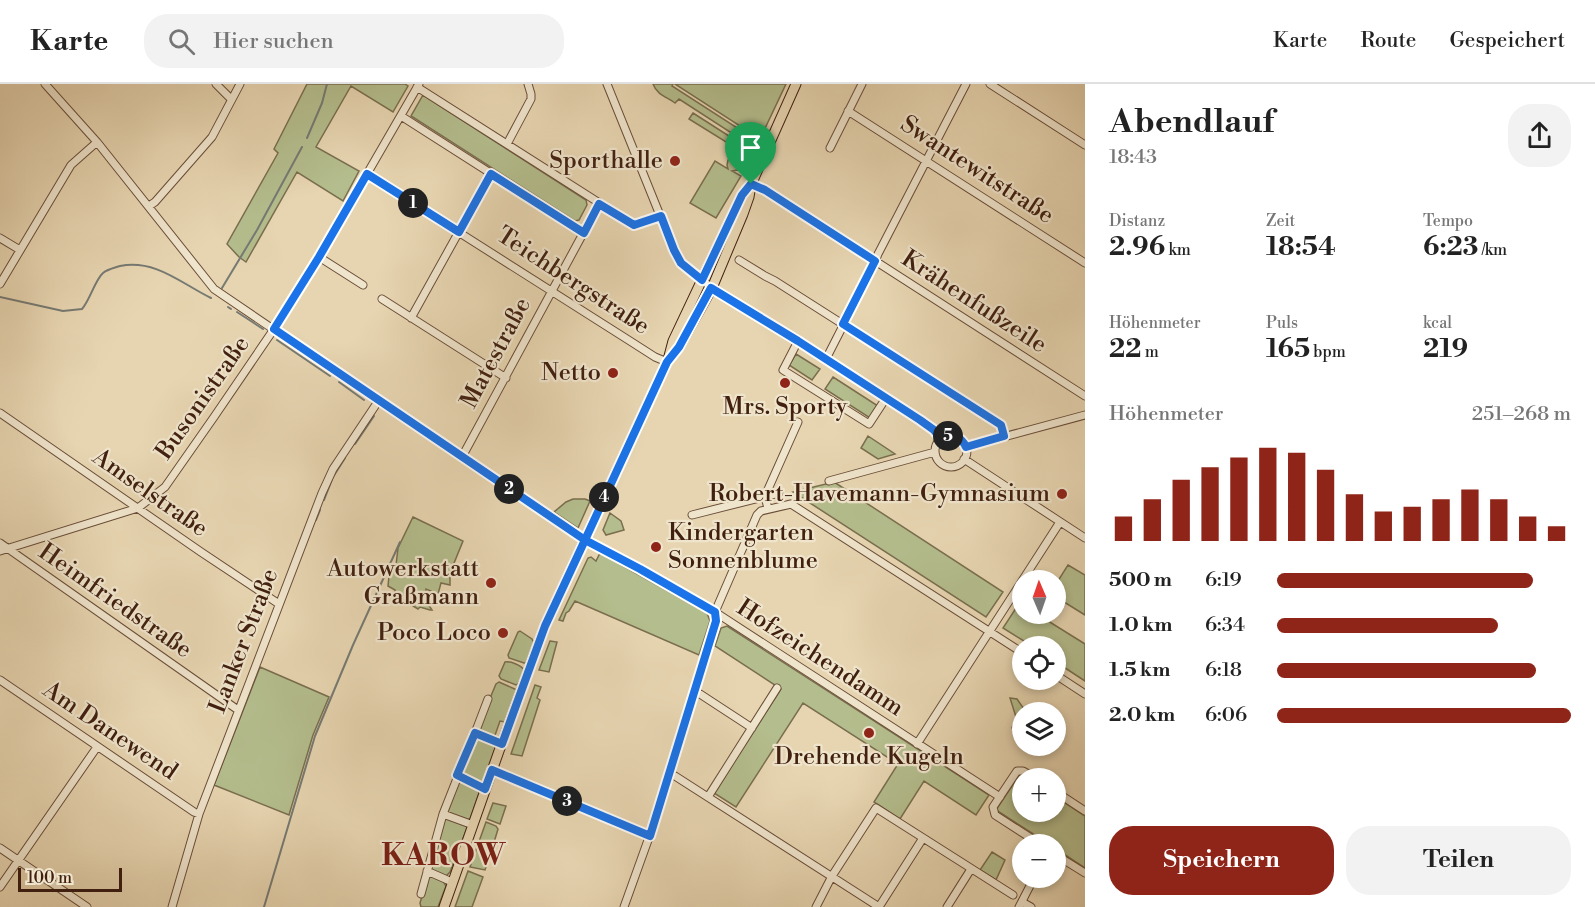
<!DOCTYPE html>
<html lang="de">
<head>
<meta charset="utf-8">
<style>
  body { margin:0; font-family:"Libre Bodoni",serif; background:#f2f2f2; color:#222; height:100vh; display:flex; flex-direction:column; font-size:22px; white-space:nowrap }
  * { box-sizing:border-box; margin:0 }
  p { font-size:20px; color:#767676 }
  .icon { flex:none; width:33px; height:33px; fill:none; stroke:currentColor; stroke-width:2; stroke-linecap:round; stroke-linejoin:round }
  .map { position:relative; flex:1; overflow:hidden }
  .details { display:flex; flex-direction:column; background:#fff; width:510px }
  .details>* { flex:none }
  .needle { width:39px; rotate:358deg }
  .tools { position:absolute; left:1012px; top:486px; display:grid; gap:12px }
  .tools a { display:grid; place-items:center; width:54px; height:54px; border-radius:50%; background:#fff; box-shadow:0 3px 9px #0003; font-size:30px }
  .scale { position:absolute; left:18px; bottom:15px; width:104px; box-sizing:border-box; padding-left:6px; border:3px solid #412010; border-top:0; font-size:16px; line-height:21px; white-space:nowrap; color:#412010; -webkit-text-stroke:4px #efe4cc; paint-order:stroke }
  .pin { position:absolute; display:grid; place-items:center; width:51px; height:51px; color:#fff; margin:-62px -26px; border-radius:50% 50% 50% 0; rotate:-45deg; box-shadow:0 0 6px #0007 }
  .pin .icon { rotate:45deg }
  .km { position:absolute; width:30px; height:30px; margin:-15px; border-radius:50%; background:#222; color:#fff; font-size:16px; line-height:30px; text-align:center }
  .round { display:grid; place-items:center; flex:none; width:63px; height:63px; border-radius:24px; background:#f2f2f2 }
  .overview { display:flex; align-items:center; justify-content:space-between; height:102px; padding:0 24px }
  h1 { font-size:33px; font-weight:700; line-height:45px }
  .metrics { display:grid; grid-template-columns:repeat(3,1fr); gap:9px; height:102px; padding:6px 24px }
  .metrics div { display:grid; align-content:center }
  .metrics b { font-size:26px; font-weight:700 }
  .metrics small { font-size:16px; font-weight:400 }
  .metrics p { font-size:16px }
  .chart { height:168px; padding:12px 24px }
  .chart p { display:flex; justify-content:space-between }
  .chart svg { width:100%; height:108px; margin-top:6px; stroke:#8f2418; stroke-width:6 }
  .primary-button { display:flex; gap:12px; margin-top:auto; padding:12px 24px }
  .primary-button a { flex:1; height:69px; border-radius:24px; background:#8f2418; color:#fff; font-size:24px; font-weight:700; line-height:69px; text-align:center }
  .primary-button a+a { background:#f2f2f2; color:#222 }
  ul { padding:0 24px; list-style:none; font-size:20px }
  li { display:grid; grid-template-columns:96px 72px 1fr; align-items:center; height:45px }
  li i { height:15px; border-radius:8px; background:#8f2418 }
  header { display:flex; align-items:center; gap:36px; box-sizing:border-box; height:84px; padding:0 30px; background:#fff; border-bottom:2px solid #e0e0e0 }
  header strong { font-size:28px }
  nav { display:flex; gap:33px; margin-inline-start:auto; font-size:21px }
  .search { width:420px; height:54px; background:#f2f2f2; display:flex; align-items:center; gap:15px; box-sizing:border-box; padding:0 21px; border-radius:24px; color:#767676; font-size:22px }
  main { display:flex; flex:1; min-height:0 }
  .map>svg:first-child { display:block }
</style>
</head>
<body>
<header>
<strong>Karte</strong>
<div class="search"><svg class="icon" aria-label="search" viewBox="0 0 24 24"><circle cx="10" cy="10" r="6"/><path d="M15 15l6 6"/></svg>Hier suchen</div>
<nav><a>Karte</a><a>Route</a><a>Gespeichert</a></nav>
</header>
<main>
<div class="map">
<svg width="1085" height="823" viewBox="0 0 1085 823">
  <rect width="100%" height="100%" fill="#e7d5b1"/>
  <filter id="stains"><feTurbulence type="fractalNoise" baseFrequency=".00333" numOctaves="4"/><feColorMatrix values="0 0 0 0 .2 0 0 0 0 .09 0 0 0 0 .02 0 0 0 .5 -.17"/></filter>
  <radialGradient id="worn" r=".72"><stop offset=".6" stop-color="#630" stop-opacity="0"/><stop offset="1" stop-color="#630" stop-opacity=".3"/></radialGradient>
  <path fill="#b4bd8d" stroke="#7a6e4e" stroke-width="1.5" d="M307,0h98l3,2 -15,26 -42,-26 -35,61 43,24 -16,30 -46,-29 -51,90 -7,-5 -12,-13 51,-91 -4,-4z
    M653,0h20l-1,2 84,54 -3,7 -74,-48 -4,4c-8,-6 -18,-8 -22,-19z
    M675,0h111l-26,55z
    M423,11l163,105 1,5 -8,15 -4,1 -164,-105z
    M693,29l50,32 -4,5 -50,-31z
    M733,72l5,1 3,6 -3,7 -6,1 9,5 -25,42 -26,-15 25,-42 13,8 -1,-4 1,-5z
    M796,270l24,15 -8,11 -23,-15z
    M833,293l45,29 -8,12 -45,-29z
    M868,352l27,18 -17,5 -17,-11z
    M834,398l169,110 -17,25 -193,-125z
    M573,415h12l5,2 -12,27 -24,-16 12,-10z
    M610,429l11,8 3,9 -18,5 -3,-5z
    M413,433l50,24 -13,32v12l-9,-2 -3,11 -12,-5v4l5,6 -3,5 4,6h-2l-10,-3 -2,2 -23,-14v-5l-7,-4 1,-10 7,-11 2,-17z
    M600,469l107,60 3,8 -11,34 -124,-54 -6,10 -3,2 -3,8 -4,-1 29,-62 3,-1 5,4z
    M1068,481l17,10v40l-29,-18v-13z
    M1020,518l3,2v10h14l48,30v37l-29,-19v-16h-24l-29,-18z
    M727,542l262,169 -13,20 -52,-34 -24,38 -26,-17 24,-38 -95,-61 -67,104 -22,-14 67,-104 -66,-43 6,-18z
    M520,547l12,8 2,4 -8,20h-2l-15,-5 -1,-3 10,-23z
    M550,557l7,1 -8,30 -10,-2z
    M505,578c5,-1 16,3 19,8l-5,13 -3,2 -15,-6 -2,-3z
    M260,583l69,30 -16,38 -24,80 -75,-30z
    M499,598l18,8 -12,32 -5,-1 -6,17 -15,-6 -2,-3 19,-45z
    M535,601l6,2 -4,11 3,2 -18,56 -11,-2z
    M1010,614l7,1 9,13h-3v16l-3,5 -8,-5 4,-11z
    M477,652l17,8 2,2 -13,37h-6l-15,-8z
    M1020,690l7,4h-4v34h33v-15l29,19v52l-29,-19v-5h-7l-53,-34z
    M461,695l14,7 4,7 -9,26 -4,1 -18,-7v-2l9,-30z
    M493,719l13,3 -6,18 -13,-5z
    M448,733l18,7 1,4 -17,44 -4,4 -14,-6 -1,-4 13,-47z
    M486,738l10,4 2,3 -9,30 -3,-1 -1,5 2,1 -2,6 -15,-3 1,-3z
    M992,768l13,8 -9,20 -16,-10z
    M468,787l15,6 -11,30h-17z
    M431,791l12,6 3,5 -8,21h-17l-1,-4 8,-27z"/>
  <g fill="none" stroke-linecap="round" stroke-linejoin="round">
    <path stroke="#767a73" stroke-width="2" d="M307,54l15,-35 5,-19
      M222,204l35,-58 45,-83
      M0,213l63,14 19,-2c8,-9 13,-29 21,-36 5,-4 11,-5 17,-7 36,-7 62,18 91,32
      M228,223l3,2
      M237,228l26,17
      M277,256l53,36
      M339,298l25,18
      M355,360l19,-28
      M324,416l9,-23 12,-19
      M316,436l4,-10
      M264,823l51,-171 38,-91 47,-103"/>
    <defs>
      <path id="minor" d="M45,0l52,58 117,147 361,245 65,35 75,43 285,185
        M216,0l15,15
        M607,0l67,166 7,13 31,25 114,71 109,71 6,9
        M990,0l95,61
        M417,3l217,138 27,-9
        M848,27l237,152
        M401,32l183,117
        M507,60l24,-45v-5l-3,-10
        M830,64l32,-64
        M367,90l263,167 25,16 12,5
        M751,101l14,5 320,206
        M149,122l6,-4 57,-65 28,-53
        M0,154l20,12
        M319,173l44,28
        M739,176l26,16 10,5 226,144 3,11
        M0,200l71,-119 26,-23
        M382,215l124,79
        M411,234l80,-144
        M798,257l-15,29 86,54 17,-26
        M826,275l47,-92 5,-13 88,-170
        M0,329l201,139 78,52
        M935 367a16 16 0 1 1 32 0a16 16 0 1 1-32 0Z
        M966,363l119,-32
        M462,373l137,-253
        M964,375l121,79
        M829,397l106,-29
        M768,425l-3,-13 33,-74
        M692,431l87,-22
        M0,459l238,167
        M0,467l138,-43 27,-21 49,-70 60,-88 45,-72 100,-173
        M1056,591l29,19
        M0,596l194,132 5,2
        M694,608l6,2 52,34
        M488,615l-13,34 27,11
        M917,660l143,-222
        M492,686l157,66
        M669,690l6,2 204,131
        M457,691l28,14
        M1035,694l-12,-7h-6l-24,36 2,8 45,29
        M1056,708l29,19
        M708,713l69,-109
        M443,730l30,11
        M0,764l87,59
        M1056,771l29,18
        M427,787l25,11
        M0,803l97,-140
        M421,810l22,-80 32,-81
        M1022,818l9,5
        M172,823l27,-93 123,-321 11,-24 46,-69
        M624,823l28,-78 64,-208 -1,-9 42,-97 4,-4 30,-7 232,149
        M816,823l16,-31 44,-68 137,87
        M879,823l44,-69
        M947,823l24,-38
        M1019,823l15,-29"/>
      <path id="major" d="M669,275l10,-12 33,-59 31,-74 6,-17 2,-12
        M444,823l55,-156 46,-125 123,-266 5,-19 69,-146 9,-10 45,-101"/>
    </defs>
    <use href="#minor" stroke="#6a4d38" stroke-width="9"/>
    <use href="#major" stroke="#412010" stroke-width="11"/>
    <use href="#minor" stroke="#efe4cc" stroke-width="7"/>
    <use href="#major" stroke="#e7d5b1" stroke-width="9"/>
  </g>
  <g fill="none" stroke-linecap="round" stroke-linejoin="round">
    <defs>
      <path id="route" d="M751,100l-9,11 -40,85 -21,-17 -7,-13 -13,-34 -27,9 -35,-21 -15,29 -93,-59 -32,58 -92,-58 -48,83 -45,72 311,211 -40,86 -43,118 -27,-11 -18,42 28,14 7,-19 158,66 66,-215 -1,-9 -75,-43 -55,-29 82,-178 12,-15 32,-59 87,53 122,79 14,10 7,9c10,-6 20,-3 25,8l38,-11 -3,-11 -158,-101 32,-63 -110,-71 -14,-6"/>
    </defs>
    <use href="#route" stroke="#fff" stroke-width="12"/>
    <use href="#route" stroke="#1a73e8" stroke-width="8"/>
  </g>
  <g fill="#8f2418" stroke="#efe4cc" stroke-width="2">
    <circle cx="675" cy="77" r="6"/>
    <circle cx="613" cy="289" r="6"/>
    <circle cx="785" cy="299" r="6"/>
    <circle cx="1062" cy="410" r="6"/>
    <circle cx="656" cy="463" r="6"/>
    <circle cx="491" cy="499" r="6"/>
    <circle cx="503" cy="549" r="6"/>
    <circle cx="869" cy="649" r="6"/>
  </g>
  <g text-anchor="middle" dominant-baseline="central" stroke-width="4.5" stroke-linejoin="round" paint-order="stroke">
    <g font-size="24" fill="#412010" stroke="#efe4cc" text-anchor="end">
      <text x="663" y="77">Sporthalle</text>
      <text x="601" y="289">Netto</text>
      <text x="785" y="323" text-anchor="middle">Mrs. Sporty</text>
      <text x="1050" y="410">Robert-Havemann-Gymnasium</text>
      <text x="668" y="449" text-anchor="start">Kindergarten<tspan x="668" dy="28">Sonnenblume</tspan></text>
      <text x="479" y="485">Autowerkstatt<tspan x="479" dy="28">Graßmann</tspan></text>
      <text x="491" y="549">Poco Loco</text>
      <text x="869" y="673" text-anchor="middle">Drehende Kugeln</text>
    </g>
    <g font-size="24" fill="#412010" stroke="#efe4cc">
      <text transform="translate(977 86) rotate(33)">Swantewitstraße</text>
      <text transform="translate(573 197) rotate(33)">Teichbergstraße</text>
      <text transform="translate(974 218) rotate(33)">Krähenfußzeile</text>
      <text transform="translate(496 269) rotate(-62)">Matestraße</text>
      <text transform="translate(203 314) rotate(-55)">Busonistraße</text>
      <text transform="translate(150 409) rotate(35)">Amselstraße</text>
      <text transform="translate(115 517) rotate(35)">Heimfriedstraße</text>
      <text transform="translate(244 557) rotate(-69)">Lanker Straße</text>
      <text transform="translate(820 574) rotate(33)">Hofzeichendamm</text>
      <text transform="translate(110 647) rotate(34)">Am Danewend</text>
    </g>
    <g font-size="30" font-weight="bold" letter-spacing="1.5" fill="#7a1f14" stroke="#efe4cc">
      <text x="444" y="772">KAROW</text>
    </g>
  </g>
  <rect width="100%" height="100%" filter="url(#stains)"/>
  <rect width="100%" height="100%" fill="url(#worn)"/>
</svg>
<div class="tools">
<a><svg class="needle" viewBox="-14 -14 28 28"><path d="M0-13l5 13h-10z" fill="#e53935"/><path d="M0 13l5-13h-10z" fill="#767676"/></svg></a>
<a><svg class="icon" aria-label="locate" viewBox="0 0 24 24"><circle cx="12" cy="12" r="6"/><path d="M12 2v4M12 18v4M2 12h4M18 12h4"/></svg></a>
<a><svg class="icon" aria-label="layers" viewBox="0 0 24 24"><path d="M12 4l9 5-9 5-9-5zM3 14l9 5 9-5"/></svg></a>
<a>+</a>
<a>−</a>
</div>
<div class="scale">100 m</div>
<div class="pin" style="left:751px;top:100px;background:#1e9e55"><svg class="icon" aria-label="arrive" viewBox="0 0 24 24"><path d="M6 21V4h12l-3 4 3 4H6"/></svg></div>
<b class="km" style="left:413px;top:119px">1</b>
<b class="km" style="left:509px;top:405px">2</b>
<b class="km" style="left:567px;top:717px">3</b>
<b class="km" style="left:604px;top:413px">4</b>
<b class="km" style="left:948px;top:352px">5</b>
</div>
<section class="details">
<div class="overview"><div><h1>Abendlauf</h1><p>18:43</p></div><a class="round"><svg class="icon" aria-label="share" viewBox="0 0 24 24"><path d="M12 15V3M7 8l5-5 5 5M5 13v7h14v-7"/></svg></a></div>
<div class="metrics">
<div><p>Distanz</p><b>2.96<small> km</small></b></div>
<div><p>Zeit</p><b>18:54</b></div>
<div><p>Tempo</p><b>6:23<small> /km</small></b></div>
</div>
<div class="metrics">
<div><p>Höhenmeter</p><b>22<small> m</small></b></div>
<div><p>Puls</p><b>165<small> bpm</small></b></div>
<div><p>kcal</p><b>219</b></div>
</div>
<div class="chart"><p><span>Höhenmeter</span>251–268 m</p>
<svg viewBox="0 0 160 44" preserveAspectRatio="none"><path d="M5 44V34M15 44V27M25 44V19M35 44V14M45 44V10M55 44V6M65 44V8M75 44V15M85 44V25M95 44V32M105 44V30M115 44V27M125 44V23M135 44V27M145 44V34M155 44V38"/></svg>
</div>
<ul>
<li><b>500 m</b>6:19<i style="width:87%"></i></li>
<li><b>1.0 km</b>6:34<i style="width:75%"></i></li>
<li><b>1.5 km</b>6:18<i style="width:88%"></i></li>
<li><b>2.0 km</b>6:06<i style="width:100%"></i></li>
</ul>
<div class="primary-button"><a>Speichern</a><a>Teilen</a></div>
</section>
</main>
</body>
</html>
